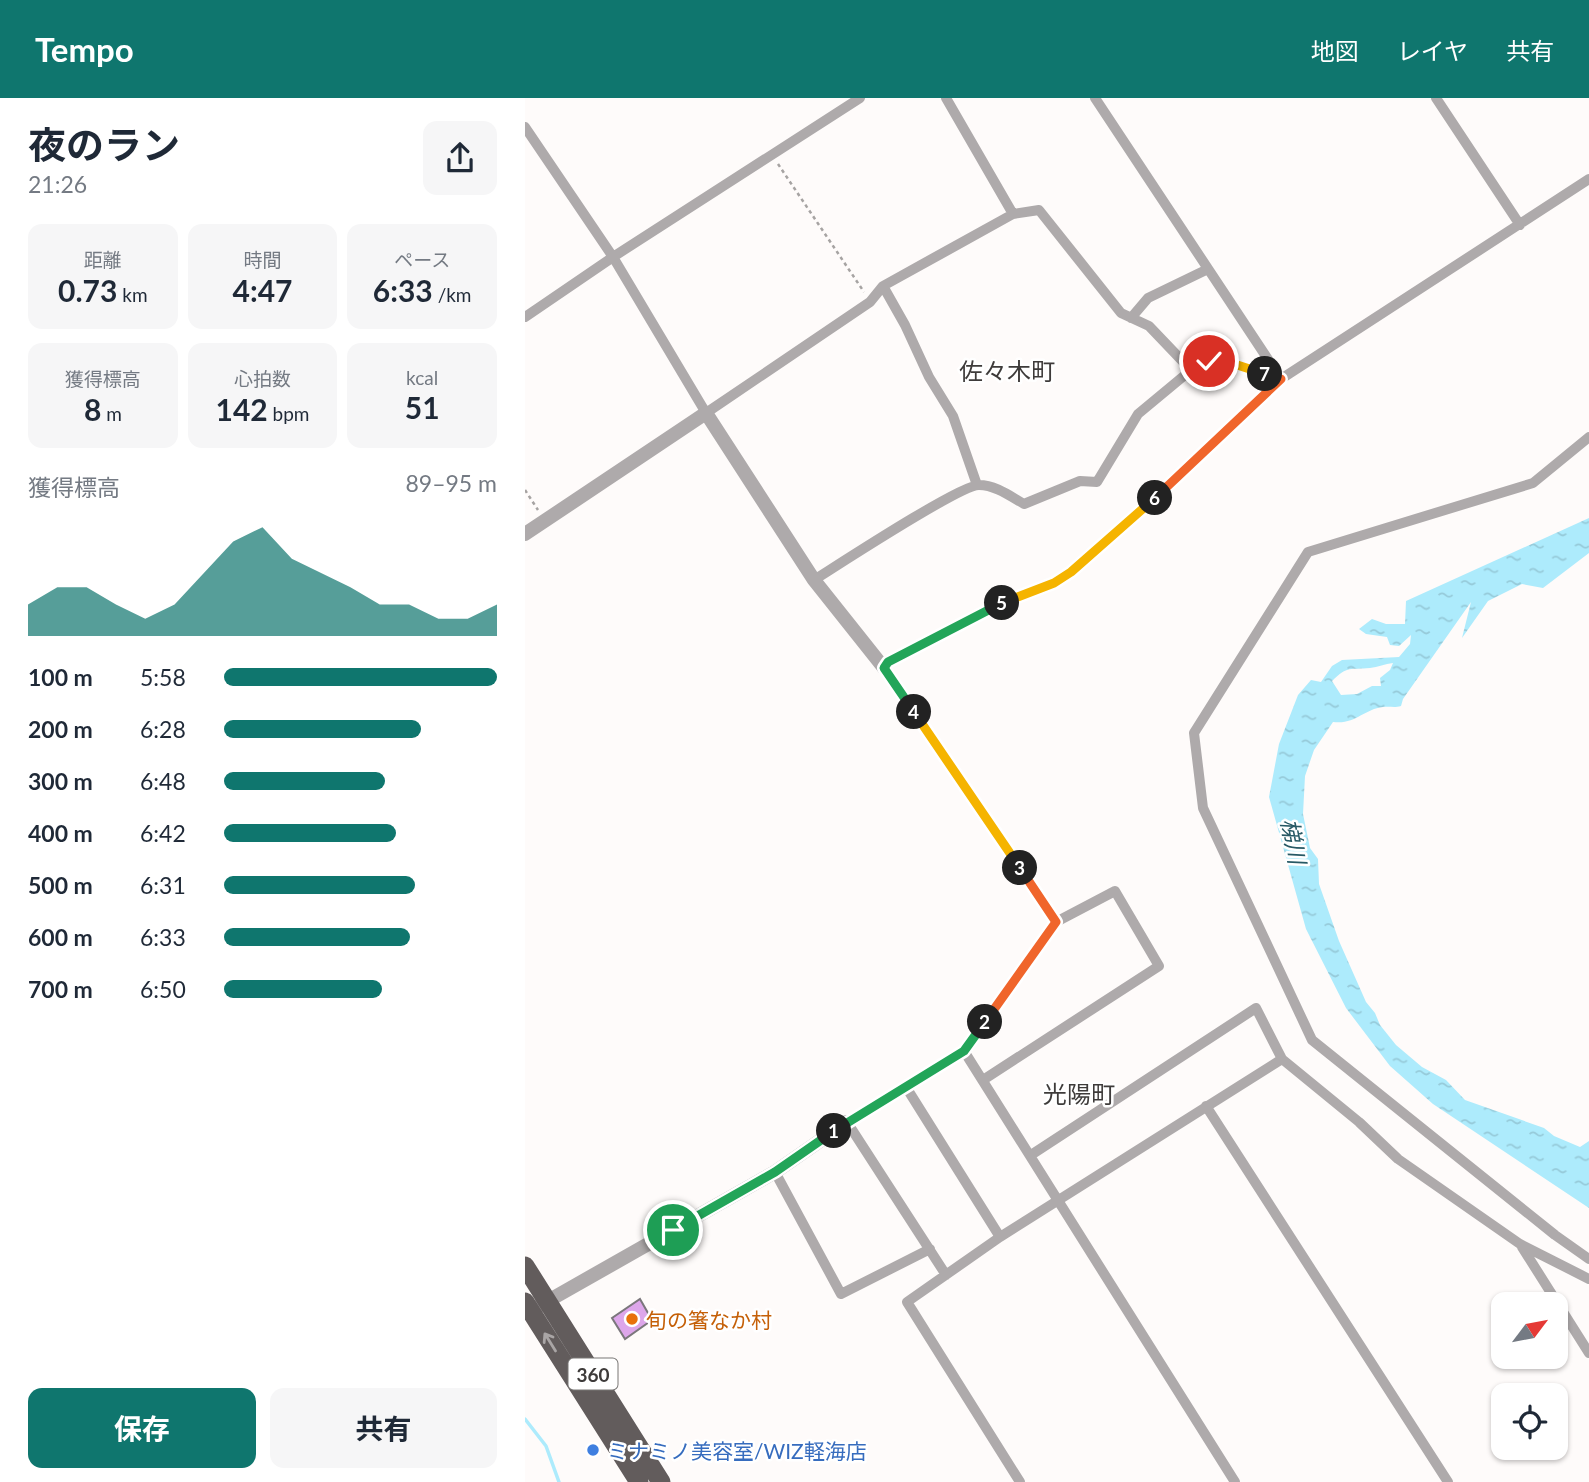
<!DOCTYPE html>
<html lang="ja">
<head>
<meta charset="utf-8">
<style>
  body { margin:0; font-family:Lato,"Noto Sans JP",sans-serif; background:#f6f6f7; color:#1f2937; height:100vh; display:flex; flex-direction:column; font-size:26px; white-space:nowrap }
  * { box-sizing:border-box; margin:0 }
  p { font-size:23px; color:#747a83 }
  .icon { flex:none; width:38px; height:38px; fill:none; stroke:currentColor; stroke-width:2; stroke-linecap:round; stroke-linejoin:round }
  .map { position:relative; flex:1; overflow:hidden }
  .side { display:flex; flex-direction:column; background:#fff; width:525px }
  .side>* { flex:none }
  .needle { width:46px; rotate:58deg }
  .fabs { position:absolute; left:966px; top:1194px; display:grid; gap:14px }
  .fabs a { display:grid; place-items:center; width:77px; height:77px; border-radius:14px; background:#fff; box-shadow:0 2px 5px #0004; font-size:35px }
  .pin { position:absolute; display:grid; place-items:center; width:60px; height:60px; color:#fff; margin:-30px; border:4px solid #fff; border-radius:50%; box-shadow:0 2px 7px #0007 }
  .km { position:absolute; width:35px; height:35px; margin:-18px; border-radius:50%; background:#222; color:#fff; font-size:19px; line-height:35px; text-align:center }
  .round { display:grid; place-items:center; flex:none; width:74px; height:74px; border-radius:14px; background:#f6f6f7 }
  .summary { display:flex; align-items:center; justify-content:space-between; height:119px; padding:0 28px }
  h1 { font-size:38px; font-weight:700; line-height:52px }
  .metrics { display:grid; grid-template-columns:repeat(3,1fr); gap:10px; height:119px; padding:7px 28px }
  .metrics div { display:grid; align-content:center; border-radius:14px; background:#f6f6f7; text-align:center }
  .metrics b { font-size:30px; font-weight:700 }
  .metrics small { font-size:19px; font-weight:400 }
  .metrics p { font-size:19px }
  .chart { height:196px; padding:14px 28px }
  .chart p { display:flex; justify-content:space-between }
  .chart svg { width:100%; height:126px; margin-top:7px; fill:#0f766e; opacity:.7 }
  .action { display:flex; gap:14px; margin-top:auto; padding:14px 28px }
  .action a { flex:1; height:80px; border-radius:14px; background:#0f766e; color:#fff; font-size:28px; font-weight:700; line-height:80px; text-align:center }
  .action a+a { background:#f6f6f7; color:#1f2937 }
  ul { padding:0 28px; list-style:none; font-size:23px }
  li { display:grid; grid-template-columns:112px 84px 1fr; align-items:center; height:52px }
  li i { height:18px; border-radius:9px; background:#0f766e }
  header { display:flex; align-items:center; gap:42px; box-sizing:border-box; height:98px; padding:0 35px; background:#0f766e; color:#fff }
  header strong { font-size:33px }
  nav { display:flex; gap:38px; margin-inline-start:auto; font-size:24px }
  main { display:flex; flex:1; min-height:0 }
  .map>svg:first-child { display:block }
</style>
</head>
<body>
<header>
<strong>Tempo</strong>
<nav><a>地図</a><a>レイヤ</a><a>共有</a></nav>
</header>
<main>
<section class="side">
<div class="summary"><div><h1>夜のラン</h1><p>21:26</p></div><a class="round"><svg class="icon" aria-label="share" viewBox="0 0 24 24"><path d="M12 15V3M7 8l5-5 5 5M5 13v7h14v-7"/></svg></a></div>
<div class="metrics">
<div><p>距離</p><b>0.73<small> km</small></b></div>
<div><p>時間</p><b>4:47</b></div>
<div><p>ペース</p><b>6:33<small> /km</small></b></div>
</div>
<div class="metrics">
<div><p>獲得標高</p><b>8<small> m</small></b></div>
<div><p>心拍数</p><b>142<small> bpm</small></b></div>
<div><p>kcal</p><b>51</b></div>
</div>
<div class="chart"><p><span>獲得標高</span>89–95 m</p>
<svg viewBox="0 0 160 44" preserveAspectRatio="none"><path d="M0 44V33L10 27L20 27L30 33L40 38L50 33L60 22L70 11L80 6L90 17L100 22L110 27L120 33L130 33L140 38L150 38L160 33V44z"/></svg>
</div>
<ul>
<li><b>100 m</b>5:58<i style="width:100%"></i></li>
<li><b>200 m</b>6:28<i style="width:72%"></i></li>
<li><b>300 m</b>6:48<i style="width:59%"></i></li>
<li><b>400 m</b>6:42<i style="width:63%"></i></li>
<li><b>500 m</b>6:31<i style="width:70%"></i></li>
<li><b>600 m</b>6:33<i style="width:68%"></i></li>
<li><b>700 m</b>6:50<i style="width:58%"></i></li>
</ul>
<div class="action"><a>保存</a><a>共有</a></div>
</section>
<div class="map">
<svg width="1064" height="1384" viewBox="0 0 1064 1384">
  <defs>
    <pattern id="water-ripples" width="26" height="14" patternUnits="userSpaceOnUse" patternTransform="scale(1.75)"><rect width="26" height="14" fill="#adebfc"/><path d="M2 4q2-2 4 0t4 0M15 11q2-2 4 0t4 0" fill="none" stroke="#96cad9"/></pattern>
  </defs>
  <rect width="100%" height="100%" fill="#fefbfa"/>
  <path fill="url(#water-ripples)" fill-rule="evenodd" d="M1064,420v35l-46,35 -21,-4 -34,17 -26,37 9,-36 -68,97 -2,7c-7,2 -11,0 -18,1 -19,2 -28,18 -50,15l-19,28 -9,26 -2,38 7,34 8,11 1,25 20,57 27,61 9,11 5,12 16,20 26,22 24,13 19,20 79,28 10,8 26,11 9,-6v67l-156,-104 -43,-38 -44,-58 -40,-79 -37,-132 10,-53 19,-49 13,-15 10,2 11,-16 10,-6 57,-3 11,-13 1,-9 -12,11 -9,-1 -3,-8 -21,-3 -7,-5 13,-10 14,5h19l1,-23zM868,565l-3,7 -10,8 1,8h-9l-15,8 -16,1 -9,-14c16,-16 18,-11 38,-13 8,-1 15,-4 23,-5z"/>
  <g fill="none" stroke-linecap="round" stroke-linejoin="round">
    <path stroke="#adebfc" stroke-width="3.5" d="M0,1321l21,27 13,36"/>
  </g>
  <path fill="#dda6ea" stroke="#7b777c" stroke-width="2" d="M115,1201l12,21 -27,19 -13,-21z"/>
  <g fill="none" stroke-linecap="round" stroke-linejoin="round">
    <path stroke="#a6a3a2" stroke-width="2.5" stroke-dasharray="3.5 3.5" stroke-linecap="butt" d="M253,66l86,128
      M0,392l13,20"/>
    <path stroke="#aeaaab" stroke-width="10" d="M421,0l67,116
      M570,0l186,281
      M911,0l84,127
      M0,29l88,130 93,156 164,-111 13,-16 130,-72 26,-4 82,103 28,13 42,44
      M358,188l22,39 24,52 24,39 24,69
      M0,219l88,-60 247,-159
      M606,220l17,-20 60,-29
      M1064,339l-56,46 -225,69 -114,181 9,75 109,232 243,195 34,24
      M289,482c24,-15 146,-95 165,-95 16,0 31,11 45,19l56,-23 17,1 41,-68 53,-44 24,-10 10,1 56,18
      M531,824l-172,-254 5,-6 114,-59 51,-20 17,-12 63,-54 147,-138 308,-200
      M439,953l271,431
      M381,989l94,150
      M681,1008l242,376
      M506,1057l225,-147 26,51 77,63 39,37 122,85 69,35
      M250,1074l66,122 89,-45
      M997,1149l67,106
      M421,1177l-99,-153 117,-71 92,-129 59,-31 44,75 -176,114
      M495,1384l-113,-180 93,-65 282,-178"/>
    <path stroke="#aeaaab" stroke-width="14" d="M0,436l181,-121 108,167 70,88
      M14,1208l236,-134 72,-50"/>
    <path stroke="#625c5c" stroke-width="19" d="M0,1168l136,216
      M0,1204l114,180"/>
  </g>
  <defs><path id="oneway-shaft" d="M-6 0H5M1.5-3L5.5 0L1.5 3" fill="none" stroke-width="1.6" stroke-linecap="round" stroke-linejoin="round" transform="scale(1.75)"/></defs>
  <use stroke="#a9a5a5" href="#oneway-shaft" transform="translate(25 1244) rotate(-122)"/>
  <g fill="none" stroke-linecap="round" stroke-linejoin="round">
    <defs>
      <path id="split-1" d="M148,1132l102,-58 59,-41"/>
      <path id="split-2" d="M309,1033l130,-80 21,-29"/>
      <path id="split-3" d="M460,924l71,-100 -36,-54"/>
      <path id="split-4" d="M389,614l106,156"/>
      <path id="split-5" d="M389,614l-30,-44 4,-6 114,-59"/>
      <path id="split-6" d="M477,505l52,-20 17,-11 84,-74"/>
      <path id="split-7" d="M630,400l126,-119 -16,-5"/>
      <path id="split-8" d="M684,263h16l40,13"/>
    </defs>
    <use href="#split-1" stroke="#fff" stroke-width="14"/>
    <use href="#split-2" stroke="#fff" stroke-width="14"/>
    <use href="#split-3" stroke="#fff" stroke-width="14"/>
    <use href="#split-4" stroke="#fff" stroke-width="14"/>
    <use href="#split-5" stroke="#fff" stroke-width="14"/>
    <use href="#split-6" stroke="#fff" stroke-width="14"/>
    <use href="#split-7" stroke="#fff" stroke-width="14"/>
    <use href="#split-8" stroke="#fff" stroke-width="14"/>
    <use href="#split-1" stroke="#22a559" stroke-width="9"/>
    <use href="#split-2" stroke="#22a559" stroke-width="9"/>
    <use href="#split-3" stroke="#f0652b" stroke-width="9"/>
    <use href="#split-4" stroke="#f5b400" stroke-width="9"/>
    <use href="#split-5" stroke="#22a559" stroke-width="9"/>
    <use href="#split-6" stroke="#f5b400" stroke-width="9"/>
    <use href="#split-7" stroke="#f0652b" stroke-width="9"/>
    <use href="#split-8" stroke="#f5b400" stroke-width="9"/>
  </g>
  <circle fill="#e8710a" stroke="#fff" stroke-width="2.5" cx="107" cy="1221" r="7"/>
  <circle fill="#3f7fe0" stroke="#fff" stroke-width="2.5" cx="68" cy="1352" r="7"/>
  <g text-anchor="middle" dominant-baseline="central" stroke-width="5" stroke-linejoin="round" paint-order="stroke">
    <rect fill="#fff" stroke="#787675" stroke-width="2" x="43.5" y="1260.5" width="49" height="31" rx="5"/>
    <g font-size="19" font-weight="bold" fill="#3e3b3a">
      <text x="68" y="1276">360</text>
    </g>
    <g font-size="21" fill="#c56008" stroke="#fff" text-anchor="start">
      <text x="121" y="1221">旬の箸なか村</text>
    </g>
    <g font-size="21" fill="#366cbe" stroke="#fff" text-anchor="start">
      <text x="82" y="1352">ミナミノ美容室/WIZ軽海店</text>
    </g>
    <g font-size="23" font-style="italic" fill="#275965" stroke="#fff">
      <text transform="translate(769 743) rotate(79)">梯川</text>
    </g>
    <g font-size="24" fill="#3e3b3a" stroke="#fff">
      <text x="482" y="272">佐々木町</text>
      <text x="554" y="995">光陽町</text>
    </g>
  </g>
</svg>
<div class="fabs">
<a><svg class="needle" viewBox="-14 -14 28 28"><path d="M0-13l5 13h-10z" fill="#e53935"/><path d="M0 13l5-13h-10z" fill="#747a83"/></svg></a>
<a><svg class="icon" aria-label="locate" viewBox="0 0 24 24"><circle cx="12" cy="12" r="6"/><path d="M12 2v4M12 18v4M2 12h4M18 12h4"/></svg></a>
</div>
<div class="pin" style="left:148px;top:1132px;background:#1e9e55"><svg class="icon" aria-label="arrive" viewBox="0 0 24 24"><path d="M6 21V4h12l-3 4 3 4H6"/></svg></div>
<div class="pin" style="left:684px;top:263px;background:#d93025"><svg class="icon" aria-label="check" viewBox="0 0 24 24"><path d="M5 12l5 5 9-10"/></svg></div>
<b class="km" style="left:309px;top:1033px">1</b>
<b class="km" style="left:460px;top:924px">2</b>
<b class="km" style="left:495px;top:770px">3</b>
<b class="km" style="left:389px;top:614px">4</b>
<b class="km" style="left:477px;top:505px">5</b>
<b class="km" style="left:630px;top:400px">6</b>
<b class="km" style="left:740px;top:276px">7</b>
</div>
</main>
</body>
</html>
